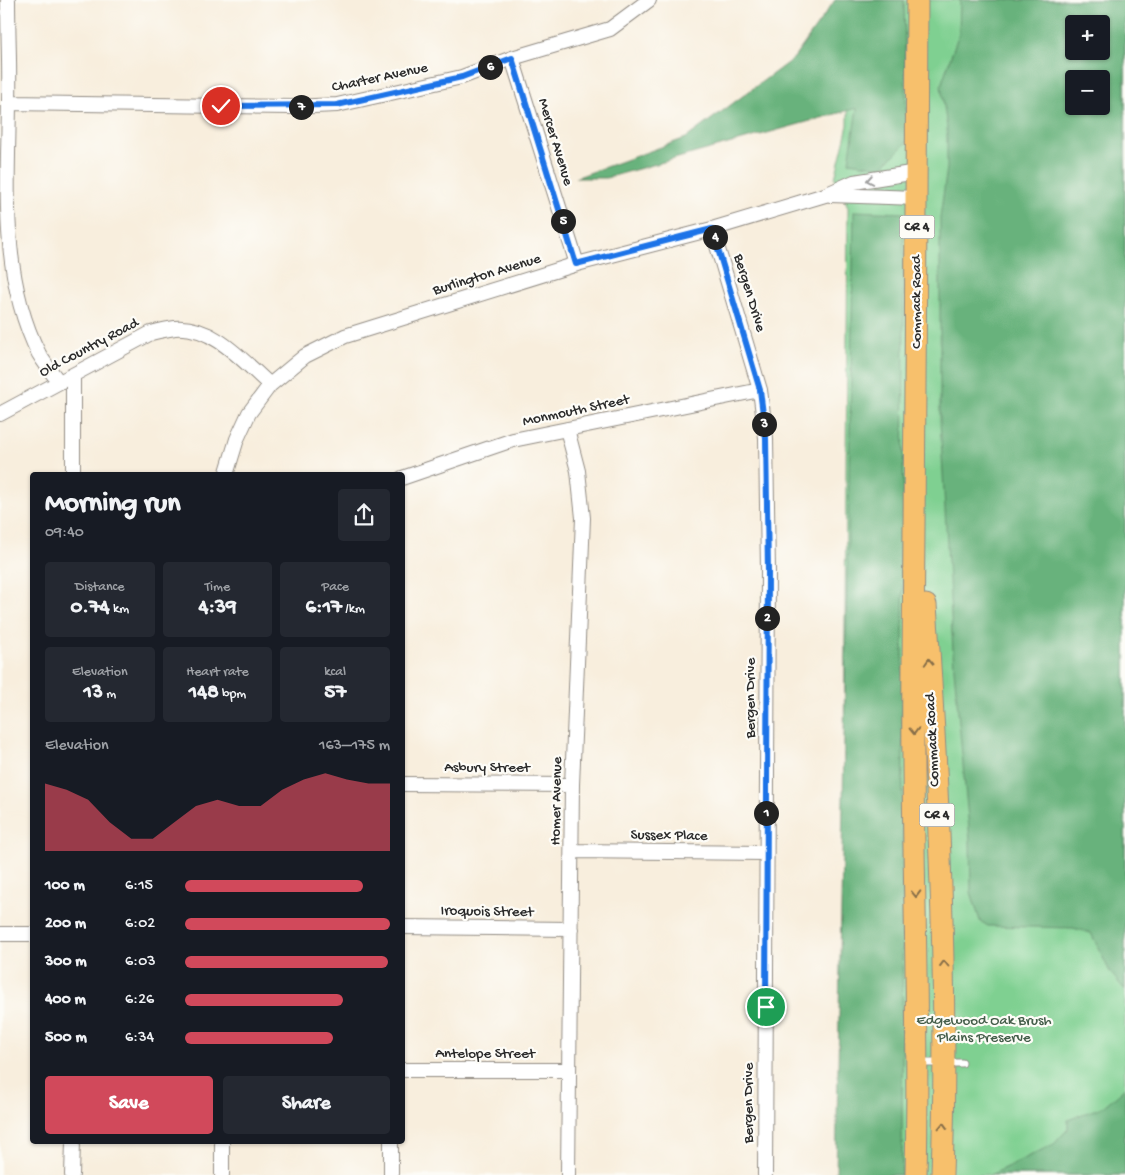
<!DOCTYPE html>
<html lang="en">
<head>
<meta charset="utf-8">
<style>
  body { margin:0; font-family:"Gochi Hand",sans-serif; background:#242831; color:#f1f3f6; height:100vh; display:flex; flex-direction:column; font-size:19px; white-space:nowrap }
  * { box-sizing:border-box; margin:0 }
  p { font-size:16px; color:#9ea1a6 }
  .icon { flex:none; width:28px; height:28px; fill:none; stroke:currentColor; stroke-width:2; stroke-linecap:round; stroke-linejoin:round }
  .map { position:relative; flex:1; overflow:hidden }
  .drawer { position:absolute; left:30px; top:472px; width:375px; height:672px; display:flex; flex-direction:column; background:#171b24; border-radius:5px; box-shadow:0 1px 4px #0004 }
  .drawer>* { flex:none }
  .buttons { position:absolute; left:1065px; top:15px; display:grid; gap:10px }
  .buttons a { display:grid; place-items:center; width:45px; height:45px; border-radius:5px; background:#171b24; box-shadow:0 1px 4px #0004; font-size:25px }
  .pin { position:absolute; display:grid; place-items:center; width:42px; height:42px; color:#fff; margin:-21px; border:2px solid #fff; border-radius:50%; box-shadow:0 1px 5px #0007 }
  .km { position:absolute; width:25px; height:25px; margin:-12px; border-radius:50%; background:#222; color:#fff; font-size:14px; line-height:25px; text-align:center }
  .round { display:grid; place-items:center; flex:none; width:52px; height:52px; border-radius:5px; background:#242831 }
  .summary { display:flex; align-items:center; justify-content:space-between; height:85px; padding:0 15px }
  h1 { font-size:28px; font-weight:800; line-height:38px }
  .metrics { display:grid; grid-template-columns:repeat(3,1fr); gap:8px; height:85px; padding:5px 15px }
  .metrics div { display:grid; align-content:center; border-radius:5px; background:#242831; text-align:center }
  .metrics b { font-size:21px; font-weight:800 }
  .metrics small { font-size:14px; font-weight:400 }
  .metrics p { font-size:14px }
  .chart { height:140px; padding:10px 15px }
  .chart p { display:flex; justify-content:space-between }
  .chart svg { width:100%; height:90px; margin-top:5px; fill:#d1495b; opacity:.7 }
  .action { display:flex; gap:10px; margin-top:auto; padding:10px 15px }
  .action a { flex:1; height:58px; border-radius:5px; background:#d1495b; color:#fff; font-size:20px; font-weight:800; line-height:58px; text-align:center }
  .action a+a { background:#242831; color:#f1f3f6 }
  ul { padding:0 15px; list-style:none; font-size:16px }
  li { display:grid; grid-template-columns:80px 60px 1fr; align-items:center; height:38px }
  li i { height:12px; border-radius:6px; background:#d1495b }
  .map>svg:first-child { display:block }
</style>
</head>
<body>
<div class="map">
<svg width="1125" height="1175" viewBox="0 0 1125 1175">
  <rect width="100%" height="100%" fill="#fdfcf7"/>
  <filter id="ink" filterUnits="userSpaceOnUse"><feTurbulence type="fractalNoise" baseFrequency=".02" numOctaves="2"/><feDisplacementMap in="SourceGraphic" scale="10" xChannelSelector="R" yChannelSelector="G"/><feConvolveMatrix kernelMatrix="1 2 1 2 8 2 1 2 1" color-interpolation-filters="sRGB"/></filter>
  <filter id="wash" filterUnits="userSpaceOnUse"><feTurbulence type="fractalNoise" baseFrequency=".0096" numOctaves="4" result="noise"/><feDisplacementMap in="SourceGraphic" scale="20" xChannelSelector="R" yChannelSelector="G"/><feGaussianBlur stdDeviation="1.12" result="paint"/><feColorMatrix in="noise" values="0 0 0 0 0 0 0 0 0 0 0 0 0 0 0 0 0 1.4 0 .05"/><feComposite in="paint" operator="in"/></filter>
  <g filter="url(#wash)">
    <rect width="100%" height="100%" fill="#f8eedd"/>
    <path fill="#7fd091" stroke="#557e5e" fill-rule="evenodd" d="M849,0h276v1175h-284l7,-968 -13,-29 13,-53zM1074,24h27v27h-27zM1074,79h27v27h-27z"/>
    <path fill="#67b27b" stroke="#496e53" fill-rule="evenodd" d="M835,0h69l3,142 -25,25 -33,-5 8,-54 -251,70h-31l111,-40 108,-80z
      M960,0h165v990l-15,-18 -19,-39 -18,-5 -85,-2 -8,-5 -9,-29 -1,-52 -16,-171 -14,-249v-202l7,-50v-40l-6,-43 18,-52zM1074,24h27v27h-27zM1074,79h27v27h-27z
      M854,211l50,2 -2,962h-66z
      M1125,1088v87h-135l64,-31 14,-15v-9l36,-14z"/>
  </g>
  <g filter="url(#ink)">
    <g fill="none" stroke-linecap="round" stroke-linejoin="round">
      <defs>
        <path id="lane" d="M919,1063h43"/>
        <path id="street" d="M8,0c0,34 2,69 1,103 -1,84 -9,174 30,251 6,10 13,19 20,28
          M512,58l65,206
          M9,103l283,4 45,-2 125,-28 50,-19 98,-29 39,-29
          M830,195l87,3
          M712,229l48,161 6,48 2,134 -3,603
          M73,375v100
          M0,414l151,-81c8,-2 16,-4 24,-5 38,-3 68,33 95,57
          M567,429l11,42 5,47 -11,267 -4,390
          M226,475l11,-36 12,-26 21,-28 35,-29 40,-20 232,-72 135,-35 113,-34 29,-13 63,-10
          M402,478l111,-38 247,-50
          M402,784l170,1
          M572,851l194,2
          M402,927l169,2
          M0,934h32
          M402,1070h166
          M72,1175l1,-33
          M222,1175v-33
          M391,1175v-33"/>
        <path id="primary" d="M926,605c13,189 22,380 16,570
          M916,1175c4,-169 -5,-338 -3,-508 1,-222 4,-445 4,-667"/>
      </defs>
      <use href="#lane" stroke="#928c84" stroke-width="9"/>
      <use href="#street" stroke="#928c84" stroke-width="16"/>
      <use href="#primary" stroke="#928c84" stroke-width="23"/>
      <use href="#lane" stroke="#fff" stroke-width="7"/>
      <use href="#street" stroke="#fff" stroke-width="14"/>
      <use href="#primary" stroke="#f7c06c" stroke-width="21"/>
    </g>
    <defs><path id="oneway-chevron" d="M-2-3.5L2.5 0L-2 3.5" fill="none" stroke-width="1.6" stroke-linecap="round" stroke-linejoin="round" transform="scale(1.25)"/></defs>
    <use stroke="#a0a0a0" href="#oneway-chevron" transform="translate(870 180) rotate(170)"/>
    <g stroke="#876e48">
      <use href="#oneway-chevron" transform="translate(929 662) rotate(-93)"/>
      <use href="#oneway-chevron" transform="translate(914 731) rotate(89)"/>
      <use href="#oneway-chevron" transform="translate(916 894) rotate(89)"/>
      <use href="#oneway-chevron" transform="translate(944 964) rotate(-91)"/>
      <use href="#oneway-chevron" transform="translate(943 1126) rotate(-88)"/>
    </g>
  </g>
  <g fill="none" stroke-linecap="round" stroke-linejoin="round" filter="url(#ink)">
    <defs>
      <path id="route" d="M221,106l116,-1 125,-28 50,-19 64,206 136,-35 48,161 6,48 2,134 -2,435"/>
    </defs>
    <use href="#route" stroke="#fff" stroke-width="10"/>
    <use href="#route" stroke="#1a73e8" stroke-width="6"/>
  </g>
  <g text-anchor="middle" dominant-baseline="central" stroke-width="4.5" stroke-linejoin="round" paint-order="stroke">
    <g fill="#fdfcf7" stroke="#6a6a68" stroke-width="1">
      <rect x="899.5" y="215.5" width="35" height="23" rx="4"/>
      <rect x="919.5" y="803.5" width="35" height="23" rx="4"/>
    </g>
    <g font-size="14" font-weight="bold" fill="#2b2b2b">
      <text x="917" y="227">CR 4</text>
      <text x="937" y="815">CR 4</text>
    </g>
    <g font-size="15" fill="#2b2b2b" stroke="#fdfcf7">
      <text transform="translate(380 78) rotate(-12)">Charter Avenue</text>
      <text transform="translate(555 142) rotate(73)">Mercer Avenue</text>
      <text transform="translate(487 275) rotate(-17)">Burlington Avenue</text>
      <text transform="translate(749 293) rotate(73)">Bergen Drive</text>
      <text transform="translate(917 302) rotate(-90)">Commack Road</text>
      <text transform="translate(89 348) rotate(-28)">Old Country Road</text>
      <text transform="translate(576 411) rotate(-12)">Monmouth Street</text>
      <text transform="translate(751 698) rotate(-90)">Bergen Drive</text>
      <text transform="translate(933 740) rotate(-93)">Commack Road</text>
      <text x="487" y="768">Asbury Street</text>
      <text transform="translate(557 801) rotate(-89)">Homer Avenue</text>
      <text transform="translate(669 836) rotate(1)">Sussex Place</text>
      <text transform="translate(487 912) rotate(1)">Iroquois Street</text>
      <text x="485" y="1054">Antelope Street</text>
      <text transform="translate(749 1103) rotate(-90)">Bergen Drive</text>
    </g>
    <g font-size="15" fill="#445d4a" stroke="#fdfcf7">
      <text x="984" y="1021">Edgewood Oak Brush<tspan x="984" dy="17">Plains Preserve</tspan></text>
    </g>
  </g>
</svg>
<div class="buttons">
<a>+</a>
<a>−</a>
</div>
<div class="pin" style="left:766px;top:1007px;background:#1e9e55"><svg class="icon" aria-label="arrive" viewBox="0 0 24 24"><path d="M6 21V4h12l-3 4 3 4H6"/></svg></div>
<div class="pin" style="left:221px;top:106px;background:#d93025"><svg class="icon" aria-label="check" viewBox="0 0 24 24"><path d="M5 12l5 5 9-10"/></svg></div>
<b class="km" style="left:766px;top:813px">1</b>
<b class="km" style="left:767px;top:618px">2</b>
<b class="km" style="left:764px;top:424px">3</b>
<b class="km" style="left:715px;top:237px">4</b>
<b class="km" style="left:563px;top:221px">5</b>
<b class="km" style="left:490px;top:67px">6</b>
<b class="km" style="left:301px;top:107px">7</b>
<section class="drawer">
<div class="summary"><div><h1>Morning run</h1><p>09:40</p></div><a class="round"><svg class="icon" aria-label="share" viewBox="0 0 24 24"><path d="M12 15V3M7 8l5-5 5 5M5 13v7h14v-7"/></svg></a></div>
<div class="metrics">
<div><p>Distance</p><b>0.74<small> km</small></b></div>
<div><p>Time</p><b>4:39</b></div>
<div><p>Pace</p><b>6:17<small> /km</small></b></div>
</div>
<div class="metrics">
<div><p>Elevation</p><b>13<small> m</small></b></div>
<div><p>Heart rate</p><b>148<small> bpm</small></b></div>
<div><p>kcal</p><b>57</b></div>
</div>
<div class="chart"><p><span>Elevation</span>163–175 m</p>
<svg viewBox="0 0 160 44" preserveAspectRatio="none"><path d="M0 44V11L10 14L20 19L30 30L40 38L50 38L60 30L70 22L80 19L90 22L100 22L110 14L120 9L130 6L140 9L150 11L160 11V44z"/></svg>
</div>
<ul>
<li><b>100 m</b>6:15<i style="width:87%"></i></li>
<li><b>200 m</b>6:02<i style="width:100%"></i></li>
<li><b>300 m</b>6:03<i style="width:99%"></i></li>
<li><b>400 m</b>6:26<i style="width:77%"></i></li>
<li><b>500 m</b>6:34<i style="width:72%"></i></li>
</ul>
<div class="action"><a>Save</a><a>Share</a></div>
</section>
</div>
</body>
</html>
